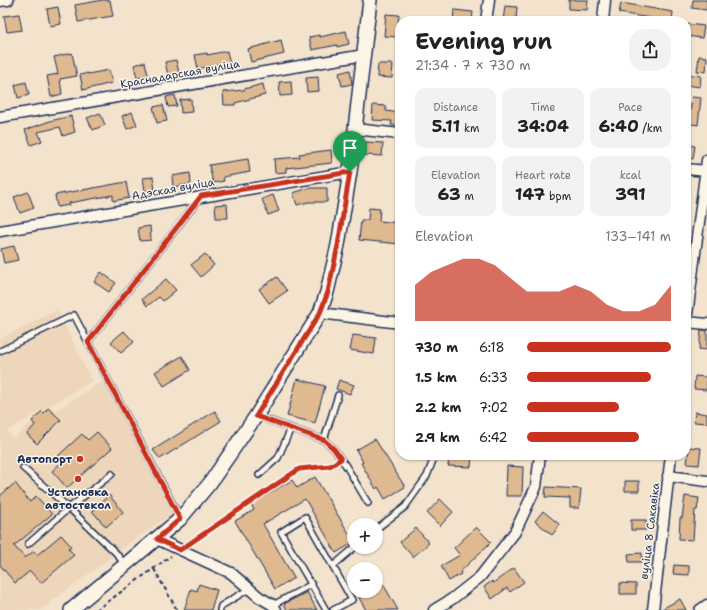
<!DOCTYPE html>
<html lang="en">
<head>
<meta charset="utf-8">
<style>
  body { margin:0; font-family:"Shantell Sans",sans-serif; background:#f2f2f2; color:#222; height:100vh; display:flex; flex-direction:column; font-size:15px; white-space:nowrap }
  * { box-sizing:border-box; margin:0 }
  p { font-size:13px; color:#767676 }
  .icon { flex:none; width:22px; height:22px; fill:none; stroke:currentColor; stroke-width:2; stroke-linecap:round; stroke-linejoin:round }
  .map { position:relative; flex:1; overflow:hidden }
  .panel { position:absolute; left:395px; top:16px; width:296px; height:444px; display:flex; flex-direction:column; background:#fff; border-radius:16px; box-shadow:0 1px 3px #0004 }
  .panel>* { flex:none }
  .controls { position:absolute; left:347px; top:518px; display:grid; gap:8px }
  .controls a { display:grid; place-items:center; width:36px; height:36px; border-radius:50%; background:#fff; box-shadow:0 1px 3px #0004; font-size:20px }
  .pin { position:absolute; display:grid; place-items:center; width:34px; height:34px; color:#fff; margin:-41px -17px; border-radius:50% 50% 50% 0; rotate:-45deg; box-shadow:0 0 4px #0007 }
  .pin .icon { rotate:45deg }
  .round { display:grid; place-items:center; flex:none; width:42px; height:42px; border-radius:16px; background:#f2f2f2 }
  .overview { display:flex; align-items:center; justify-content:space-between; height:68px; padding:0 20px }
  h1 { font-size:22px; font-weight:700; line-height:30px }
  .figures { display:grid; grid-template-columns:repeat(3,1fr); gap:6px; height:68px; padding:4px 20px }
  .figures div { display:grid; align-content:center; border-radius:10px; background:#f2f2f2; text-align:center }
  .figures b { font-size:17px; font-weight:700 }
  .figures small { font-size:11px; font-weight:400 }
  .figures p { font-size:11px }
  .chart { height:112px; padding:8px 20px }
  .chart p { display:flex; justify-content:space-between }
  .chart svg { width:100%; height:72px; margin-top:4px; fill:#c8321e; opacity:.7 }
  ul { padding:0 20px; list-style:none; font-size:13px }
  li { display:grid; grid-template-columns:64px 48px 1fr; align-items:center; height:30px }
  li i { height:10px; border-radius:5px; background:#c8321e }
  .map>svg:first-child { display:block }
</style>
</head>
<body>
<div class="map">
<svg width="707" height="610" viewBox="0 0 707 610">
  <rect width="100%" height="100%" fill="#f3e3cc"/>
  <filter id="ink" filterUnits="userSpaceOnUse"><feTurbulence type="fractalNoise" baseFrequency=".025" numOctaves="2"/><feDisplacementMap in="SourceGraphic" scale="8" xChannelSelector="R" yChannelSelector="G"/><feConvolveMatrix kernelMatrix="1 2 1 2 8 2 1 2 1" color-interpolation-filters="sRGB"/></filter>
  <g filter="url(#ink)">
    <path fill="#edd6ba" d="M57,310l35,71 -85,50 7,8 28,-28 2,1 4,-4 4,4 52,-31 69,132 -44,30 -88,67h-41v-271z"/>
    <path fill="#dfb990" stroke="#1b2f5e" d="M103,0h7l3,16 -35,6 -3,-17z
      M569,0h19l-1,10 -18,-1z
      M693,0h14v10l-15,-2z
      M621,3l52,9 -1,9h-23l1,-3 -31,-5z
      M505,6l12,1 -1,14h-13z
      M58,7l3,17 -11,2 -3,-17z
      M454,10l19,2 -1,9h-19z
      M19,14l3,16 -15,2 -3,-16z
      M386,14l13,1 -2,22 -13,-1z
      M688,24l16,2 -2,12 -16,-2z
      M346,31l3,13 -12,3v-2l-25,5 -3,-13 11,-2v2z
      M281,40l3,14 -33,8 -3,-13z
      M227,51l3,13 -11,3 -1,-3 -20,5 -3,-14 12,-2v2z
      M72,53l5,23 -17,3 2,15 -11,3 -4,-21 11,-2 -4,-17z
      M699,56l8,1 -1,15 -9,-1z
      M176,60l3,13 -11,2 -3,-13z
      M145,62l3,13 -11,3 -3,-13z
      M378,64h15l-1,14 -15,-1z
      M109,70l3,13 -29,7 -3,-15 8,-2v1z
      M350,70l2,14 -10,2 -3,-13z
      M686,74l15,2 -1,11 -14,-2z
      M318,77l1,14 -12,1 -1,-14z
      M291,81l1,14 -12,1 -1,-14z
      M26,82l3,13 -11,3 -3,-13z
      M263,84l2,11 -30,8v2h-11l-1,-13 21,-2v-1z
      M175,95l2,11 -9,1 -2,-10z
      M692,97l9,1 -3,27 -12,-2v-12h4z
      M191,99l1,13 -11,1 -1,-13z
      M163,105l4,16 -10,2 -4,-16z
      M373,105l13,1v5l14,2v13l-9,-1 1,-4 -20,-1z
      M132,112l5,13 -10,4 -5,-13z
      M100,113l5,12 -12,5 -6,-12z
      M71,116l4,16 -12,4 -3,-9 -22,5 4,9 -11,4 -6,-15 25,-9z
      M366,142l17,1 -1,13 -17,-1z
      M686,145l9,1 -2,13 -7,-1z
      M331,150l1,13 -46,5v4l-11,1 -1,-14 26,-2 -1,-3z
      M248,159l2,13 -27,5 1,4 -11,2 -4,-18z
      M190,173l1,11 -18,3 -1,-11z
      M153,177l2,13 -10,1 -2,-13z
      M126,182l3,16 -16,3v-6l-44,8 1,2 -13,2 -2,-12z
      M309,188h18v14h-19l-11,3 -4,-12z
      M28,192l6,16 -14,5 -6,-16z
      M273,195l6,16 -11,4 -6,-16z
      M227,204l1,14h-12l-1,-13z
      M369,208l11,1 -1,12 21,2v21l-41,-4 2,-20h7z
      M150,226l1,14 -11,1 -2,-13z
      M14,246l4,14 -14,3 -3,-14z
      M205,254l9,11 -13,12 -10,-12z
      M101,272l15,11 -7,9 -15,-10z
      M277,277l10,14 -18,12 -10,-14z
      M166,279l10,11 -13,11 -4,-4 -12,9 -5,-7z
      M701,330h6v20l-8,-1z
      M124,331l10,11 -13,11 -10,-11z
      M353,335l23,3 -2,16 -24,-4z
      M182,356l8,14 -26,16 -9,-14z
      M695,376l12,1v13l-13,-1z
      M297,379l28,7 -10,37 -28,-7z
      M339,380l15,5 -4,9 -14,-5z
      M48,408l13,12 -24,24 -10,-10 8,-9 -3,-4 10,-10 2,2z
      M215,411l6,10 -61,38 -7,-9z
      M695,412l12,2v9l-13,-1z
      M97,432l15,16 -45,40 -15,-17 11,-10 -5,-5 24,-22 6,6z
      M375,439l30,48 -20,12 -7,-12 -2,2 -4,-7 -11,-19 2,-1 -7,-12z
      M689,447l12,1 -2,17 -12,-1z
      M449,455h23l-1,12 -23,-1z
      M507,466l16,1 -1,29h-16z
      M315,477l39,65 -18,11 -31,-54 -42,25 31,54 -19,11 -40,-68 19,-11 -3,-6 41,-24 5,8z
      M625,481h14v10h-14z
      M15,483l15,19 6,-6 16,18 -38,32 11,12 9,-7 3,4 24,-20 10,11 -3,2 6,7 -33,28 -11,-12 -15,12 -15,-18v-69z
      M546,487l35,2 -2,19h-9v-10l-25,-1z
      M109,495l14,17 -17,15 -14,-16z
      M685,496l14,2 -2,12h-2l-2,30 -14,-1 1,-21h2z
      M440,499l13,13 -13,14 -13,-13z
      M543,511l17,14 -8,10 -17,-14z
      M631,520h15v10h-15z
      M476,527l15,15 -31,30 1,2 -12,7 -8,-15 19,-11 -6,-7z
      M416,528l13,15 -16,14 -13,-15z
      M642,553v9h-13l-1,-8z
      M674,565l15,1v9l-16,-1z
      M514,568l10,14 -14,10 -3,-4 -15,11 -8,-12 8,-6 1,2z
      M620,583l16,1v10h-16z
      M199,584l18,6 -6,20h-27l7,-21 6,2z
      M383,584l15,26h-32l-7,-12 12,-7h5v-3z
      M307,592l10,18h-30l-3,-6z
      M680,599l6,11h-26z"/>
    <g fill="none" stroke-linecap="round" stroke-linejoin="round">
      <defs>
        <path id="service" d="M88,342l111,-143
          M0,351l74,-36 106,203
          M257,416l67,24 10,9 12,17 22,37
          M324,440l14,-45
          M23,468l46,40 43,-34
          M259,475l19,-17 13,-30
          M376,529l29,-22 22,-31 8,-21
          M28,544l41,-36 47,45 9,12
          M333,566l22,-19
          M273,605l39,-21
          M220,610l1,-4 28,-17
          M326,610l-45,-78 24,-15 47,83 -19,10"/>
        <path id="minor" d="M0,1l8,-1
          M486,21l3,-21
          M603,21l2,-21
          M0,117l364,-62
          M355,129l45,5
          M686,169l21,2
          M0,231l350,-59
          M320,313l80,10
          M686,322l21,2
          M686,323l21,-163
          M668,476l39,5
          M157,539l74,34 28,24 14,8 3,5
          M434,610l18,-11 28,-22 35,-45 21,-45 4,-32
          M653,610l18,-155
          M700,610l7,-5"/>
        <path id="tertiary" d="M71,610l109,-91 30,-36 46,-67 64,-103 7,-21 11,-47 12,-73 20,-172"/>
      </defs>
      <use href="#service" stroke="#1b2f5e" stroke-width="8"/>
      <use href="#minor" stroke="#1b2f5e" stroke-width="13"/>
      <use href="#tertiary" stroke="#1b2f5e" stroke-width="16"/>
      <path stroke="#1b2f5e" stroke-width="2" stroke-dasharray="4 3" stroke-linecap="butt" d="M190,543l109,-74 31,-3 5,-3
        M154,569l23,41
        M96,610l75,-54"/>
      <use href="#service" stroke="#fcf5e5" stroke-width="5"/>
      <use href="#minor" stroke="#fcf5e5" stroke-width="10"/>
      <use href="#tertiary" stroke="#fcf5e5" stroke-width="13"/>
    </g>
  </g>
  <g fill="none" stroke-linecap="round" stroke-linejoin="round" filter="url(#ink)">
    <defs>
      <path id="route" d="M350,172l-12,73 -10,47 -8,21 -64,103 68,24 10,9 7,10 -11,7 -31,3 -119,81 -23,-11 23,-20 -92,-177 113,-146z"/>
    </defs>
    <use href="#route" stroke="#fff" stroke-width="8"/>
    <use href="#route" stroke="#c8321e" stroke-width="5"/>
  </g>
  <g fill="#c8321e" stroke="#fcf5e5" stroke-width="1.5">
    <circle cx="80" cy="459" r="4"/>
    <circle cx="78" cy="479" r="4"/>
  </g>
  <g text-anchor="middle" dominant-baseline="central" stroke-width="3" stroke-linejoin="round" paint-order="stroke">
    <g font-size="11" fill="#1b2f5e" stroke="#fcf5e5">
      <text transform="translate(180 74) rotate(-10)">Краснадарская вуліца</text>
      <text transform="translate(173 189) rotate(-10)">Адэская вуліца</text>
      <text transform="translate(650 531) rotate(-83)">вуліца 8 Сакавіка</text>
    </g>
    <g font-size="11" font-weight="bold" fill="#1b2f5e" stroke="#fcf5e5" text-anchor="end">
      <text x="72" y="459">Автопорт</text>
      <text x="78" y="492" text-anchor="middle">Установка<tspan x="78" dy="13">автостекол</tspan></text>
    </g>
  </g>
</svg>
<div class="controls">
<a>+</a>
<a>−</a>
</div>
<div class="pin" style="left:350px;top:172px;background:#1e9e55"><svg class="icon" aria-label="arrive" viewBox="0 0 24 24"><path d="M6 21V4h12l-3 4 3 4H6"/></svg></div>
<section class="panel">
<div class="overview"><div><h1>Evening run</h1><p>21:34 · 7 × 730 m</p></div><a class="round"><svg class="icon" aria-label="share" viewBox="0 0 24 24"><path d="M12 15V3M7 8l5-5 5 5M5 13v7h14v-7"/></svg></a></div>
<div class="figures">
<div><p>Distance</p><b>5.11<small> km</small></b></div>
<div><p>Time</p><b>34:04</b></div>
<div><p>Pace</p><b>6:40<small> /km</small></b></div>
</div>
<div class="figures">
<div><p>Elevation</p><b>63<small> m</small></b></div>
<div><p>Heart rate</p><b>147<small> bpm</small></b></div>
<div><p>kcal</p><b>391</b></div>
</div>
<div class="chart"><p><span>Elevation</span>133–141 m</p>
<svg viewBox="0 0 160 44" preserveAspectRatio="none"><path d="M0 44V22L10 14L20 10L30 6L40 6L50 10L60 18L70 26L80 26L90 26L100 22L110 26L120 34L130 38L140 38L150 34L160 22V44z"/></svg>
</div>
<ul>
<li><b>730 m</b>6:18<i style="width:100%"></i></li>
<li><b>1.5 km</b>6:33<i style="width:86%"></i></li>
<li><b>2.2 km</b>7:02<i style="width:64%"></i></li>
<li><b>2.9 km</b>6:42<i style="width:78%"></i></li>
</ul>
</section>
</div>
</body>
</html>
